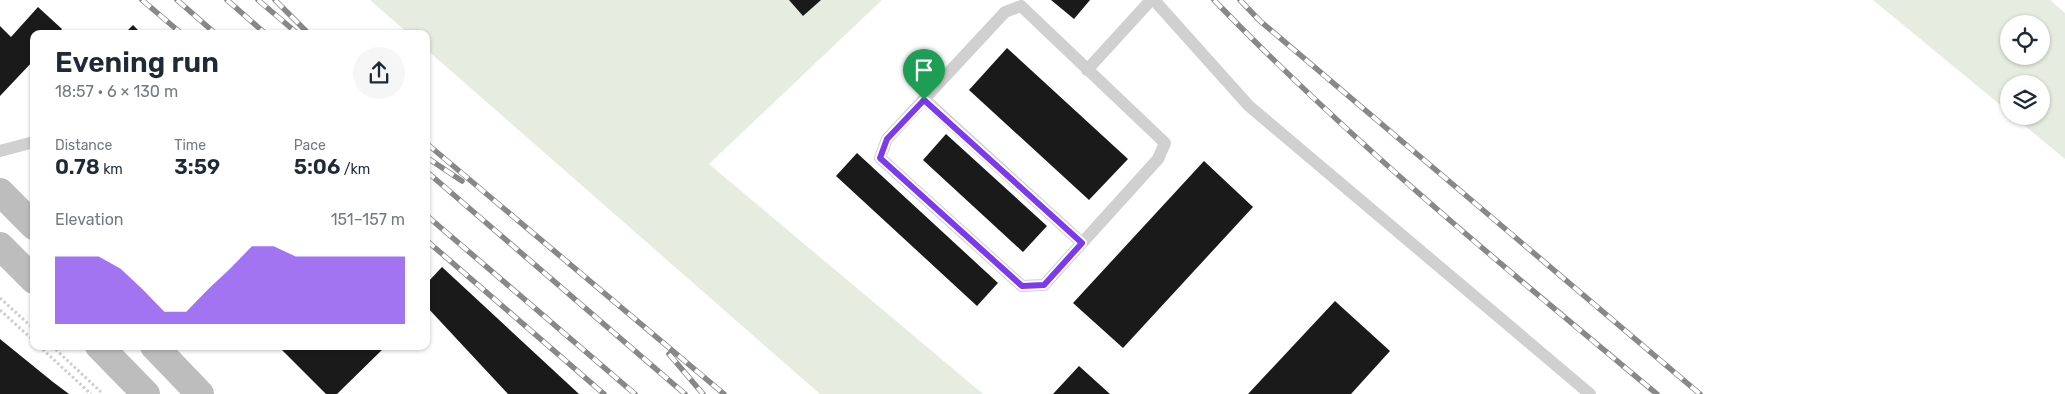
<!DOCTYPE html>
<html lang="en">
<head>
<meta charset="utf-8">
<style>
  body { margin:0; font-family:Rubik,sans-serif; background:#f6f6f7; color:#1f2937; height:100vh; display:flex; flex-direction:column; font-size:19px; white-space:nowrap }
  * { box-sizing:border-box; margin:0 }
  p { font-size:16px; color:#747a83 }
  .icon { flex:none; width:28px; height:28px; fill:none; stroke:currentColor; stroke-width:2; stroke-linecap:round; stroke-linejoin:round }
  .map { position:relative; flex:1; overflow:hidden }
  .drawer { position:absolute; left:30px; top:30px; width:400px; height:320px; display:flex; flex-direction:column; background:#fff; border-radius:10px; box-shadow:0 1px 4px #0004 }
  .drawer>* { flex:none }
  .controls { position:absolute; left:2000px; top:15px; display:grid; gap:10px }
  .controls a { display:grid; place-items:center; width:50px; height:50px; border-radius:50%; background:#fff; box-shadow:0 1px 4px #0004; font-size:25px }
  .pin { position:absolute; display:grid; place-items:center; width:42px; height:42px; color:#fff; margin:-51px -21px; border-radius:50% 50% 50% 0; rotate:-45deg; box-shadow:0 0 5px #0007 }
  .pin .icon { rotate:45deg }
  .round { display:grid; place-items:center; flex:none; width:52px; height:52px; border-radius:26px; background:#f6f6f7 }
  .headline { display:flex; align-items:center; justify-content:space-between; height:85px; padding:0 25px }
  h1 { font-size:28px; font-weight:600; line-height:38px }
  .stats { display:grid; grid-template-columns:repeat(3,1fr); gap:8px; height:85px; padding:5px 25px }
  .stats div { display:grid; align-content:center }
  .stats b { font-size:21px; font-weight:600 }
  .stats small { font-size:14px; font-weight:400 }
  .stats p { font-size:14px }
  .chart { height:140px; padding:10px 25px }
  .chart p { display:flex; justify-content:space-between }
  .chart svg { width:100%; height:90px; margin-top:5px; fill:#7c3aed; opacity:.7 }
  .map>svg:first-child { display:block }
</style>
</head>
<body>
<div class="map">
<svg width="2065" height="394" viewBox="0 0 2065 394">
  <rect width="100%" height="100%" fill="#fff"/>
  <path fill="#e6ecdf" fill-rule="evenodd" d="M370,0h512l-173,164 274,230h-163l-394,-345v-15h-17z
    M1873,0h177l15,13v146l-52,-43h28v-32h-32v28zM2009,24h32v32h-32z"/>
  <path fill="#1a1a1a" d="M789,0h32l-18,16z
    M1051,0h39l-16,19z
    M38,7l24,22 -4,5h-24v26l-34,36v-70l11,11z
    M133,25l9,9h-18z
    M1007,48l121,111 -39,41 -120,-110z
    M946,134l101,92 -24,26 -100,-92z
    M857,153l141,130 -21,23 -141,-130z
    M1204,161l49,46 -130,141 -50,-45z
    M442,267l137,127h-71l-82,-88v-22z
    M1335,301l55,50 -39,43h-103z
    M0,339l53,43 16,12h-69z
    M278,346h108l-49,48h-11z
    M1079,366l31,28h-57z"/>
  <g fill="none" stroke-linecap="round" stroke-linejoin="round">
    <path stroke="#cdcdcd" stroke-width="3" stroke-dasharray="2.5 2.5" stroke-linecap="butt" d="M0,298l34,31
      M0,310l34,31
      M39,346l52,48
      M52,346l49,46"/>
    <path stroke="#d0d0d0" stroke-width="12" d="M1154,0l95,106 341,288
      M1021,6l144,137 -7,16 -114,126 -22,1 -142,-128 7,-19 118,-127z
      M1087,70l64,-70
      M924,99l158,144
      M0,151l34,-9"/>
    <path stroke="#bdbdbd" stroke-width="28" d="M0,192l34,34
      M0,246l34,34
      M99,346l47,48
      M154,346l46,48"/>
    <defs>
      <path id="rail" d="M142,0l40,34
        M177,0l39,34
        M227,0l39,34
        M258,0l40,34
        M275,0l34,34
        M1214,0c137,142 291,268 443,394
        M1240,0l20,21 440,373
        M426,143l298,251
        M426,157l36,24
        M426,171l259,223
        M426,215l209,179
        M426,240l178,154
        M669,354l34,40"/>
    </defs>
    <use href="#rail" stroke="#888" stroke-width="5.5"/>
    <use href="#rail" stroke="#fff" stroke-width="4" stroke-dasharray="11" stroke-linecap="butt"/>
  </g>
  <g fill="none" stroke-linecap="round" stroke-linejoin="round">
    <defs>
      <path id="route" d="M924,100l158,143 -38,42 -22,1 -142,-128 7,-19z"/>
    </defs>
    <use href="#route" stroke="#fff" stroke-width="10"/>
    <use href="#route" stroke="#7c3aed" stroke-width="6"/>
  </g>
</svg>
<div class="controls">
<a><svg class="icon" aria-label="locate" viewBox="0 0 24 24"><circle cx="12" cy="12" r="6"/><path d="M12 2v4M12 18v4M2 12h4M18 12h4"/></svg></a>
<a><svg class="icon" aria-label="layers" viewBox="0 0 24 24"><path d="M12 4l9 5-9 5-9-5zM3 14l9 5 9-5"/></svg></a>
</div>
<div class="pin" style="left:924px;top:100px;background:#1e9e55"><svg class="icon" aria-label="arrive" viewBox="0 0 24 24"><path d="M6 21V4h12l-3 4 3 4H6"/></svg></div>
<section class="drawer">
<div class="headline"><div><h1>Evening run</h1><p>18:57 · 6 × 130 m</p></div><a class="round"><svg class="icon" aria-label="share" viewBox="0 0 24 24"><path d="M12 15V3M7 8l5-5 5 5M5 13v7h14v-7"/></svg></a></div>
<div class="stats">
<div><p>Distance</p><b>0.78<small> km</small></b></div>
<div><p>Time</p><b>3:59</b></div>
<div><p>Pace</p><b>5:06<small> /km</small></b></div>
</div>
<div class="chart"><p><span>Elevation</span>151–157 m</p>
<svg viewBox="0 0 160 44" preserveAspectRatio="none"><path d="M0 44V11L10 11L20 11L30 17L40 27L50 38L60 38L70 27L80 17L90 6L100 6L110 11L120 11L130 11L140 11L150 11L160 11V44z"/></svg>
</div>
</section>
</div>
</body>
</html>
